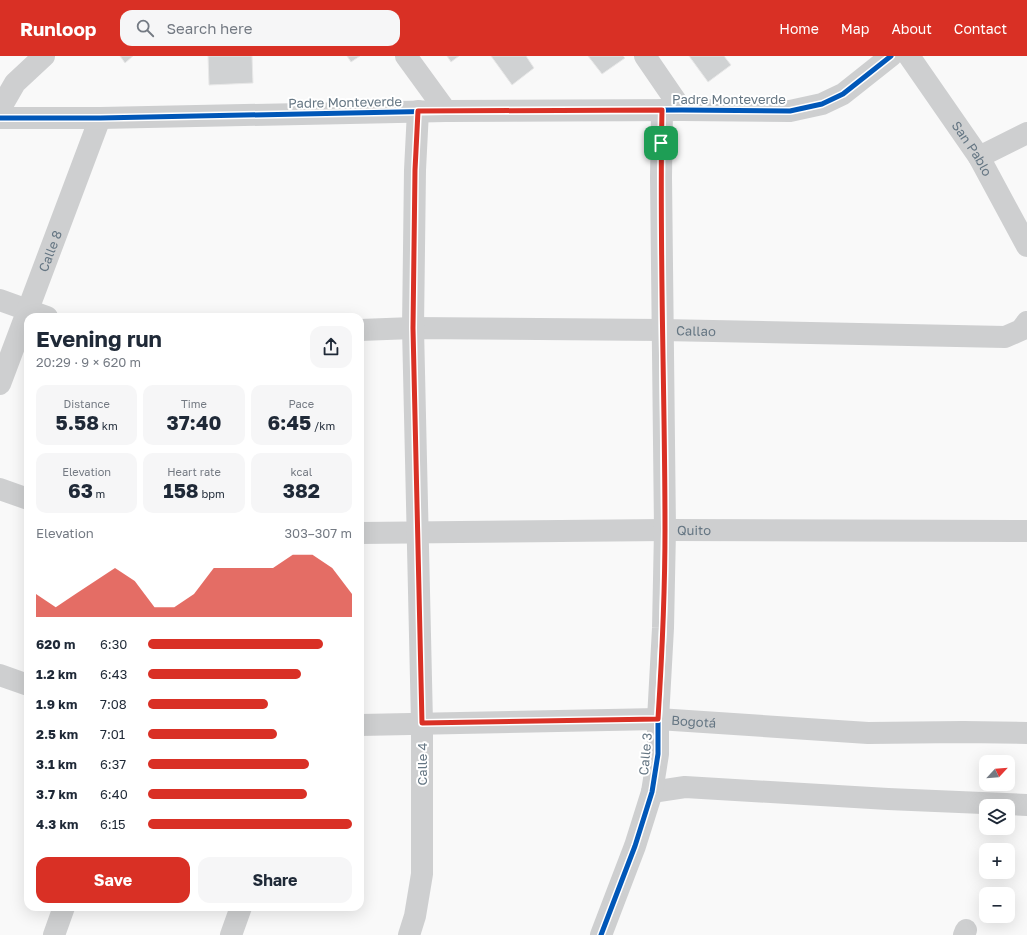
<!DOCTYPE html>
<html lang="en">
<head>
<meta charset="utf-8">
<style>
  body { margin:0; font-family:"Golos Text",sans-serif; background:#f6f6f7; color:#1f2937; height:100vh; display:flex; flex-direction:column; font-size:15px; white-space:nowrap }
  * { box-sizing:border-box; margin:0 }
  p { font-size:13px; color:#747a83 }
  .icon { flex:none; width:22px; height:22px; fill:none; stroke:currentColor; stroke-width:2; stroke-linecap:round; stroke-linejoin:round }
  .map { position:relative; flex:1; overflow:hidden }
  .details { position:absolute; left:24px; top:257px; width:340px; height:598px; display:flex; flex-direction:column; background:#fff; border-radius:12px; box-shadow:0 4px 16px #0002 }
  .details>* { flex:none }
  .needle { width:26px; rotate:64deg }
  .fabs { position:absolute; left:979px; top:699px; display:grid; gap:8px }
  .fabs a { display:grid; place-items:center; width:36px; height:36px; border-radius:8px; background:#fff; box-shadow:0 4px 16px #0002; font-size:20px }
  .pin { position:absolute; display:grid; place-items:center; width:34px; height:34px; color:#fff; margin:-17px; border-radius:8px; box-shadow:0 2px 6px #0006 }
  .round { display:grid; place-items:center; flex:none; width:42px; height:42px; border-radius:12px; background:#f6f6f7 }
  .overview { display:flex; align-items:center; justify-content:space-between; height:68px; padding:0 12px }
  h1 { font-size:22px; font-weight:700; line-height:30px }
  .stats { display:grid; grid-template-columns:repeat(3,1fr); gap:6px; height:68px; padding:4px 12px }
  .stats div { display:grid; align-content:center; border-radius:10px; background:#f6f6f7; text-align:center }
  .stats b { font-size:20px; font-weight:700 }
  .stats small { font-size:11px; font-weight:400 }
  .stats p { font-size:11px }
  .chart { height:112px; padding:8px 12px }
  .chart p { display:flex; justify-content:space-between }
  .chart svg { width:100%; height:72px; margin-top:4px; fill:#d93025; opacity:.7 }
  .action { display:flex; gap:8px; margin-top:auto; padding:8px 12px }
  .action a { flex:1; height:46px; border-radius:12px; background:#d93025; color:#fff; font-size:16px; font-weight:700; line-height:46px; text-align:center }
  .action a+a { background:#f6f6f7; color:#1f2937 }
  ul { padding:0 12px; list-style:none; font-size:13px }
  li { display:grid; grid-template-columns:64px 48px 1fr; align-items:center; height:30px }
  li i { height:10px; border-radius:5px; background:#d93025 }
  header { display:flex; align-items:center; gap:24px; box-sizing:border-box; height:56px; padding:0 20px; background:#d93025; color:#fff }
  header strong { font-size:19px }
  nav { display:flex; gap:22px; margin-inline-start:auto; font-size:14px }
  .search { width:280px; height:36px; background:#f6f6f7; display:flex; align-items:center; gap:10px; box-sizing:border-box; padding:0 14px; border-radius:12px; color:#747a83; font-size:15px }
  .map>svg:first-child { display:block }
</style>
</head>
<body>
<header>
<strong>Runloop</strong>
<div class="search"><svg class="icon" aria-label="search" viewBox="0 0 24 24"><circle cx="10" cy="10" r="6"/><path d="M15 15l6 6"/></svg>Search here</div>
<nav><a>Home</a><a>Map</a><a>About</a><a>Contact</a></nav>
</header>
<div class="map">
<svg width="1027" height="879" viewBox="0 0 1027 879">
  <rect width="100%" height="100%" fill="#f9f9f9"/>
  <path fill="#d0d2d3" stroke="#e8e8e8" d="M120,0h13l-8,7z
    M208,0h44l1,27 -44,2z
    M347,0h13l-9,6z
    M447,0h12l-8,6z
    M491,0h35l8,12 -22,17z
    M588,0h35l2,2 -23,16z
    M689,0h35l7,9 -23,17z"/>
  <g fill="none" stroke-linecap="round" stroke-linejoin="round">
    <g stroke="#cecfd0" stroke-width="22">
      <path d="M406,0l40,55"/>
      <path d="M645,0l37,54"/>
      <path id="s1" d="M909,0l70,101 48,89"/>
      <path d="M0,53l15,-26 29,-27"/>
      <path d="M0,62h100l346,-7 236,-1 108,1 32,-7 21,-10 48,-38"/>
      <path d="M979,101l48,-24"/>
      <path d="M0,244l47,17"/>
      <path id="s2" d="M360,274l53,-2 249,2 343,7 16,-7 6,-8"/>
      <path id="s3" d="M0,328l100,-266"/>
      <path d="M0,433l28,10"/>
      <path id="s4" d="M360,477l305,-3 362,1"/>
      <path d="M0,619l28,10"/>
      <path id="s5" d="M360,669l298,-6 210,14 95,-1 64,1"/>
      <path d="M652,736l33,-5 203,12 139,6"/>
      <path d="M54,879l10,-28"/>
      <path d="M231,879l10,-28"/>
      <path d="M409,879l6,-19 7,-42v-151l-9,-395 2,-158 3,-59"/>
      <path d="M601,879l34,-89 17,-54 6,-38v-35l5,-91 2,-98 -4,-353 1,-67"/>
      <path d="M964,879l2,-5"/>
    </g>
    <defs>
      <path id="cycleway" d="M0,62h100l346,-7 236,-1 108,1 32,-7 21,-10 48,-38
        M601,879l34,-89 17,-54 6,-38v-35l5,-91 2,-98 -4,-353 1,-67"/>
    </defs>
    <use href="#cycleway" stroke="#fff" stroke-width="8"/>
    <use href="#cycleway" stroke="#0057b8" stroke-width="5"/>
  </g>
  <g fill="none" stroke-linecap="round" stroke-linejoin="round">
    <defs>
      <path id="route" d="M662,54c-3,140 3,279 3,419 0,63 -3,127 -7,190l-236,4 -9,-395 2,-158 3,-59z"/>
    </defs>
    <use href="#route" stroke="#fff" stroke-width="8"/>
    <use href="#route" stroke="#d93025" stroke-width="5"/>
  </g>
  <g text-anchor="middle" dominant-baseline="central" stroke-width="4" stroke-linejoin="round" paint-order="stroke">
    <g font-size="13" fill="#657683" stroke="#fff">
      <text x="729" y="43">Padre Monteverde</text>
      <text transform="translate(345 46) rotate(-1)">Padre Monteverde</text>
      <text stroke="none"><textPath href="#s1" startOffset="112">San Pablo</textPath></text>
      <text stroke="none"><textPath href="#s3" startOffset="142">Calle 8</textPath></text>
      <text stroke="none"><textPath href="#s2" startOffset="336">Callao</textPath></text>
      <text stroke="none"><textPath href="#s4" startOffset="334">Quito</textPath></text>
      <text stroke="none"><textPath href="#s5" startOffset="334">Bogotá</textPath></text>
      <text transform="translate(645 698) rotate(-85)">Calle 3</text>
      <text transform="translate(422 708) rotate(-90)">Calle 4</text>
    </g>
  </g>
</svg>
<div class="fabs">
<a><svg class="needle" viewBox="-14 -14 28 28"><path d="M0-13l5 13h-10z" fill="#e53935"/><path d="M0 13l5-13h-10z" fill="#747a83"/></svg></a>
<a><svg class="icon" aria-label="layers" viewBox="0 0 24 24"><path d="M12 4l9 5-9 5-9-5zM3 14l9 5 9-5"/></svg></a>
<a>+</a>
<a>−</a>
</div>
<div class="pin" style="left:661px;top:87px;background:#1e9e55"><svg class="icon" aria-label="arrive" viewBox="0 0 24 24"><path d="M6 21V4h12l-3 4 3 4H6"/></svg></div>
<section class="details">
<div class="overview"><div><h1>Evening run</h1><p>20:29 · 9 × 620 m</p></div><a class="round"><svg class="icon" aria-label="share" viewBox="0 0 24 24"><path d="M12 15V3M7 8l5-5 5 5M5 13v7h14v-7"/></svg></a></div>
<div class="stats">
<div><p>Distance</p><b>5.58<small> km</small></b></div>
<div><p>Time</p><b>37:40</b></div>
<div><p>Pace</p><b>6:45<small> /km</small></b></div>
</div>
<div class="stats">
<div><p>Elevation</p><b>63<small> m</small></b></div>
<div><p>Heart rate</p><b>158<small> bpm</small></b></div>
<div><p>kcal</p><b>382</b></div>
</div>
<div class="chart"><p><span>Elevation</span>303–307 m</p>
<svg viewBox="0 0 160 44" preserveAspectRatio="none"><path d="M0 44V30L10 38L20 30L30 22L40 14L50 22L60 38L70 38L80 30L90 14L100 14L110 14L120 14L130 6L140 6L150 14L160 30V44z"/></svg>
</div>
<ul>
<li><b>620 m</b>6:30<i style="width:86%"></i></li>
<li><b>1.2 km</b>6:43<i style="width:75%"></i></li>
<li><b>1.9 km</b>7:08<i style="width:59%"></i></li>
<li><b>2.5 km</b>7:01<i style="width:63%"></i></li>
<li><b>3.1 km</b>6:37<i style="width:79%"></i></li>
<li><b>3.7 km</b>6:40<i style="width:78%"></i></li>
<li><b>4.3 km</b>6:15<i style="width:100%"></i></li>
</ul>
<div class="action"><a>Save</a><a>Share</a></div>
</section>
</div>
</body>
</html>
